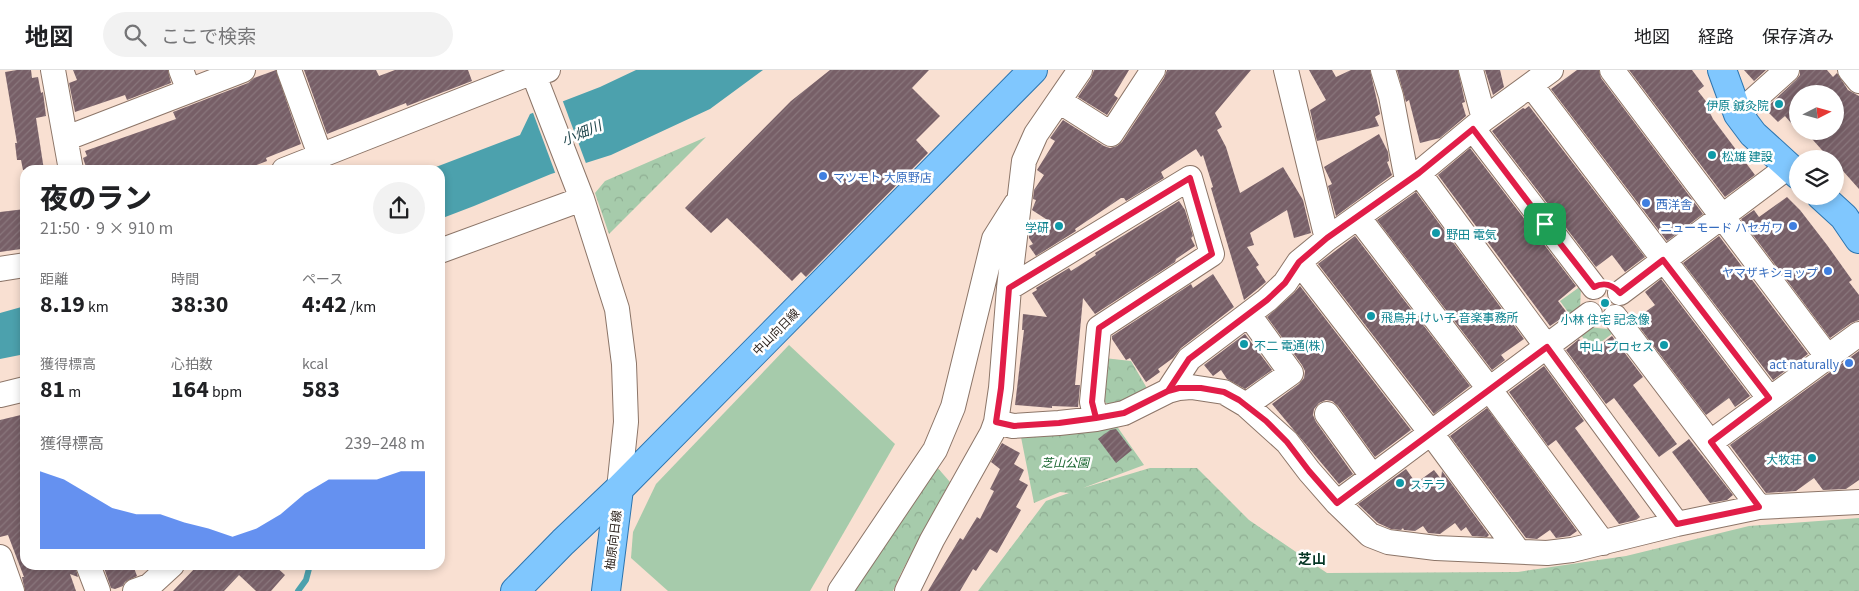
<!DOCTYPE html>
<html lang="ja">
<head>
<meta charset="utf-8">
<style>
  body { margin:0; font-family:Georgia,"Noto Sans JP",serif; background:#f2f2f2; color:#202124; height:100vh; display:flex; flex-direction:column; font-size:19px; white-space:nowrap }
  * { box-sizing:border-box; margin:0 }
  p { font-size:16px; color:#757577 }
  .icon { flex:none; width:28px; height:28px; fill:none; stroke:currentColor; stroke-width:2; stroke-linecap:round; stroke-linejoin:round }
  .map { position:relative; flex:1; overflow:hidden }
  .panel { position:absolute; left:20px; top:95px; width:425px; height:405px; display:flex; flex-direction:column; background:#fff; border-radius:15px; box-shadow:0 2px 8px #0003 }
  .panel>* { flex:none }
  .needle { width:32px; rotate:84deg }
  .controls { position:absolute; left:1789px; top:15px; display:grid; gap:10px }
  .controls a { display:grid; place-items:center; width:55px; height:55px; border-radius:50%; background:#fff; box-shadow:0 2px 8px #0003; font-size:25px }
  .pin { position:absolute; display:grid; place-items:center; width:42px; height:42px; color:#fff; margin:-21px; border-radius:10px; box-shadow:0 2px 8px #0006 }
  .round { display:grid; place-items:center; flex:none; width:52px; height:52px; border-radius:26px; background:#f2f2f2 }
  .head { display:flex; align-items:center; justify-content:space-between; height:85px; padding:0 20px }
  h1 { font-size:28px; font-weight:800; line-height:38px }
  .metrics { display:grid; grid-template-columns:repeat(3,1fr); gap:8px; height:85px; padding:5px 20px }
  .metrics div { display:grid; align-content:center }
  .metrics b { font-size:21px; font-weight:800 }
  .metrics small { font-size:14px; font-weight:400 }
  .metrics p { font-size:14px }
  .chart { height:140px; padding:10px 20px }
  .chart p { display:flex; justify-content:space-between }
  .chart svg { width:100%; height:90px; margin-top:5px; fill:#2563eb; opacity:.7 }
  header { display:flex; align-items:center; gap:30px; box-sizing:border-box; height:70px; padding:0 25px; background:#fff; border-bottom:1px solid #e0e0e0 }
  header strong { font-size:24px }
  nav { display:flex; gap:28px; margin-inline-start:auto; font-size:18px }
  .search { width:350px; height:45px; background:#f2f2f2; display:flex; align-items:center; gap:12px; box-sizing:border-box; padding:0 18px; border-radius:28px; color:#757577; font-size:19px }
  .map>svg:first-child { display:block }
</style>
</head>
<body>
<header>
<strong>地図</strong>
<div class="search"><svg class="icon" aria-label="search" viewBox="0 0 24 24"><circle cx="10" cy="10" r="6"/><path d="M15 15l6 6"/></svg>ここで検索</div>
<nav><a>地図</a><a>経路</a><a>保存済み</a></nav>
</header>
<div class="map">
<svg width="1859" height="521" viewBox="0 0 1859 521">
  <defs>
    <pattern id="forest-crowns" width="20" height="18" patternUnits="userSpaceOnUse" patternTransform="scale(1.25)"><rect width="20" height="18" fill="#a6cbab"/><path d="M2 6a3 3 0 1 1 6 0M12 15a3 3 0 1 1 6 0" fill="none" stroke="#8fae93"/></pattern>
    <pattern id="building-hatch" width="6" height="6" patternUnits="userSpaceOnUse" patternTransform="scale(1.25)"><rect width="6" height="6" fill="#775f67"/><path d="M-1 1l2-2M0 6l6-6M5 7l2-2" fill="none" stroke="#89767c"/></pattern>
  </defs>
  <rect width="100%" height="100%" fill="#f9e0d2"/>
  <path fill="#a6cbab" d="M789,275l106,99 -85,147h-142l-37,-33 2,-26 23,-48z"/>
  <path fill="url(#forest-crowns)" d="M706,67l-97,97 -14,-41 10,-12z
    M1581,216l-1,25 -7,8 -13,-18z
    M1588,257l29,3 -25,19 -12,-15z
    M1104,288l27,3 17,29 -38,16 -10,-8z
    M1114,352l30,43 -61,23 67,-20h47l52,52 78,53 191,-1 108,-16 123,-30 110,-8v73h-881l68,-90 23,-8 -9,-1 -26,11 -14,-71z
    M936,396l14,16 -49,91 -8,18h-44z"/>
  <path fill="#4ca1ad" d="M636,0h127l-53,39 -99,46 -60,19 -77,32 -34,13v-49h-12l92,-35 10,-21 70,-27z
    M25,236v48l-25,5v-46z"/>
  <path fill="#f9e0d2" d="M562,29l25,67 -31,9 -24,-65z"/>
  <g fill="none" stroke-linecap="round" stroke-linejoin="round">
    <path stroke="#4ca1ad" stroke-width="6" d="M298,521l8,-11 4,-15"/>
  </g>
  <path fill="url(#building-hatch)" d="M17,0h14l1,8 6,-1 3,16 2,-1 3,24 -10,2 8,52h-21l-2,-10h-4l-2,-17h2l-12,-71z
    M73,0h95l3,13 -44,17 -2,-5 -50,17 -6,-29 8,-3z
    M276,0l25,74 -35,14 1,3 -24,9h-156l-4,-12 4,-2 -2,-5 91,-32 -3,-7 75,-29 6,-5z
    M304,0h72l3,6 16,-6h73l4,11 -65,25 -1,-3 -79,31z
    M830,0h99l-17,18 28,28 -24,24 12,13 -122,124 -5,-5 -9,9 -65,-63 -16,15 -26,-25 106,-107z
    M1094,0h35l-15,25 4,3 -11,17 -29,-18 13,-19z
    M1167,0h84l-36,43 7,14 -5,3 9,17 14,46 43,-26 20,33 8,33 -17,5 -7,-28 -37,23 4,12 -7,2 12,18 -3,2 10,15 -22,18 -33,-112 2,-1 -10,-32 -2,2 -5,-8 -35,23 3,6 -38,23 -2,-3h-3l-46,31 1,2 -40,25 -7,-10 4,-2 -4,-6v-3l20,-14 -17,-11 4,-10 -3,-1 1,-9 10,-15 -7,-5 18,-29 -5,-3 13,-18 41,26 6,2 7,-2 5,-4 42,-64z
    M1309,0h23l4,7 15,-7h19l10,44 -5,3 4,9 -62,15 -7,-31 16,-10z
    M1397,0h61l7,32 -3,1 4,13 -26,22 -20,5 -11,-43 -3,2z
    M1485,0h15l4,17 -11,8z
    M1577,0h22l2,8 102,136 -36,27 -116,-152z
    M1629,0h63l12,16 -6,5 14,18 -3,2 4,8 42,56 -30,22z
    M1744,0h22l-12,11z
    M1800,0h27l6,7 4,-4 11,17 11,6v93l-24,-27v-3l-5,-2 -1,1 -24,-27h30v-37h-13l-5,-6 -7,6h-12v37l-13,-15 -7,6 -13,-13 31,-29 4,-5z
    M1529,36l116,151 -20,15 -13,-17 -16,12 -104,-136 31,-23 2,1z
    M1379,64l9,18 1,9 -2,1 5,13 -56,41 -8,-30 4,-2 -8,-17z
    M1470,78l106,138 -18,15 10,13 -18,12 -112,-151z
    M1416,122l108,147 -23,16 4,5 -13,10 -115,-150z
    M1787,127l13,13 27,35 25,35 -3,2 10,13v25l-8,3 -21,15 -89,-119 13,-9 5,7z
    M1179,131l6,9 8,26 -2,2 4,8 -19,13 -1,3 -80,52 -12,-16 -8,87h5l-2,22 -26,-1v2l-37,-3 9,-75h-2l1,-16 24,3 -15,-24 5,-3 -1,-2 33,-20 2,3 25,-16 -1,-2 13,-8z
    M25,139v36l-5,1 1,3 -21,3v-40z
    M1355,166l115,150 -36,28 -116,-150z
    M1719,166l89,118 -35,26 -90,-117z
    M1213,204l21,33 -53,41 -8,10 -15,11 2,3 -14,10 -16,-24 -4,2 -14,-21v-3l79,-52 2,4z
    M1661,209l89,117 -15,11 -6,-9 -23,17 -72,-95 21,-15 -10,-13z
    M1300,216l111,144 -36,27 -37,-51 -6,-5 -6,-1 -7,3 -5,6 -1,6 3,7 37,52 -14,10 -67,-80 27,-20 5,-6 1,-7 -3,-6 -35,-48 27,-24z
    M1245,264l27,36 -27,19 -18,-10 -6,-9 -8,6 -9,-11z
    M1612,266l31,41 -10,8 44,59 -18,13 -45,-59 -8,6 -40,-54 13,-11 11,14z
    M1859,281v129l-13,9 -23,1 -9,-12 -18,13 -30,2 -36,-48z
    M1544,296l40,55 -9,7 65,89 -4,3 -17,4 -63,-84 -8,6 -39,-54z
    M1487,338l90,123 -7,5 -14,2 -6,-8 -13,9 -11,-1 -76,-102z
    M25,344v151h50l3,12 -8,-3 6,17h-51l-3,-14h2l-16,-42 -8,2v-117z
    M1116,359l16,21 -16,13 -18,-24 12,-9z
    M1689,369l44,56 -6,5 -17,3 -38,-51z
    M1002,373l18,10 -6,11 10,6 -5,10 9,5 -12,22 5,3 -24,43 -7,-4 -14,22 -3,-2 -13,22h-32l32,-53 3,2 14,-23 3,2 14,-28 -4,-2 10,-20 -9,-7z
    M1406,399l10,14 18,-13 7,9 1,-8 47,64 -2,2 -15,-1 -6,-9 -5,4 -6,-8 -15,11 -12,-1 -5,-7 -8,5 -11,-1 -1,-2 -2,2 -10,-1 -13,-6 -20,-19z
    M103,495h30l4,11 -12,6 -2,4 -8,3 -4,-1z
    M198,495h76l11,10 -14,16h-15l-17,-16 -15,16h-51z"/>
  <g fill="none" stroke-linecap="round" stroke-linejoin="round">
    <defs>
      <path id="minor" d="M53,0l18,100
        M181,0l8,21
        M289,0l31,85
        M532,0l50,129 35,110 7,55 2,58 -7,67
        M1286,0l41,169
        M1383,0l8,26 16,84
        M1471,0l13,49
        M1612,0l215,286
        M1850,0l9,11
        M1531,15l238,313
        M1059,31l52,33 42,-64
        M1738,44l49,-44
        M1473,59l121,158
        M67,68l176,-68
        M284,100l249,-98 15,-2
        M1419,103l258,351
        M1358,147l132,173 113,153
        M440,181l142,-52
        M1299,192l132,171 87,118
        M0,199l25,-4
        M1009,218l181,-110 22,76 -113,74 -7,74 4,17
        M1620,223l168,-126
        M1615,247l144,190
        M1168,321l21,-32 78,-59 18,-17 14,-21 28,-23 92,-66 65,-54 67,-49
        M0,325l25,-6
        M1246,335l45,-32 -42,-58
        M1327,344l45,62
        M996,352l17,4 46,-3 37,-4 28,-6 44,-22 11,-3 12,-1 33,5 22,13 41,37 22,29 28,32 33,32 18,7 48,6 111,5 25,-3 105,-26 82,-17 100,-5
        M1711,372l148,-108
        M1337,433l253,-189
        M0,487l12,34
        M88,495l10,26
        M135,521l14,-5 23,-21
        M840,521l95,-141 18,-43 41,-168 22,-35
        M907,521l25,-51 60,-107 4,-11 5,-34 8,-100 15,-127 12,-27 44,-64"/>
      <path id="major" d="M1722,0l16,44 15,20 45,41
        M1821,126l23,21 15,22
        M515,521l48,-49 56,-53 414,-419
        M606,521l13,-102"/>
    </defs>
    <use href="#minor" stroke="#8c7568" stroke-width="26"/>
    <use href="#major" stroke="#2c75b0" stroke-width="30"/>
    <use href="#minor" stroke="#fff" stroke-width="24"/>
    <use href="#major" stroke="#80c7fe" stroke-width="28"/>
  </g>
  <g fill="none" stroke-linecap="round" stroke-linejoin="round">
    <defs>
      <path id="route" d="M1545,154l-72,-95 -54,44 -92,65 -28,24 -14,21 -18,17 -78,59 -21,32 -44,22 -28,5 -37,5 -45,3 -18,-4 5,-34 8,-100 181,-110 22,76 -113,74 -7,74 4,16 28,-5 44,-22 11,-3h22l23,4 15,8 27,21 21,21 22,29 28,32 210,-156 130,177 82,-17 -48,-65 58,-44 -106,-138 -43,33c-8,-9 -16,-11 -26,-6l-49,-63"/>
    </defs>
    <use href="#route" stroke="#fff" stroke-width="10"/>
    <use href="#route" stroke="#e11d48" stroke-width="6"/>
  </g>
  <g fill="#0f9aa8" stroke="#fff" stroke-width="2">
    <circle cx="1779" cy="34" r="5"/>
    <circle cx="1712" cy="85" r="5"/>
    <circle cx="1059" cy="156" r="5"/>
    <circle cx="1436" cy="163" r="5"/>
    <circle cx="1605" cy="233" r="5"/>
    <circle cx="1371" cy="246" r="5"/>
    <circle cx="1244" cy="274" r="5"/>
    <circle cx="1664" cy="275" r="5"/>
    <circle cx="1812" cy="388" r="5"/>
    <circle cx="1400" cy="413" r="5"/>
  </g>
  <g fill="#3f7fe0" stroke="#fff" stroke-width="2">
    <circle cx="823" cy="106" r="5"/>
    <circle cx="1646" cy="133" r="5"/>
    <circle cx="1793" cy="156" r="5"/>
    <circle cx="1828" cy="201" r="5"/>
    <circle cx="1849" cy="293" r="5"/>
  </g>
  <g text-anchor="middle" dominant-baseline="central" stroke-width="5" stroke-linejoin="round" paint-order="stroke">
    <g font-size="12" fill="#0d838f" stroke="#fff" text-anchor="start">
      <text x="1769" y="34" text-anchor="end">伊原 鍼灸院</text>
      <text x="1722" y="85">松雄 建設</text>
      <text x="1049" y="156" text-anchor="end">学研</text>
      <text x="1446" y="163">野田 電気</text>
      <text x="1381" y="246">飛鳥井 けい子 音楽事務所</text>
      <text x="1605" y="248" text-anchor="middle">小林 住宅 記念像</text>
      <text x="1254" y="274">不二 電通(株)</text>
      <text x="1654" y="275" text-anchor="end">中山 プロセス</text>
      <text x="1802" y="388" text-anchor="end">大牧荘</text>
      <text x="1410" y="413">ステラ</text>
    </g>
    <g font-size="12" fill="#366cbe" stroke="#fff" text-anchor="end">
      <text x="833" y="106" text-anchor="start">マツモト 大原野店</text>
      <text x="1656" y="133" text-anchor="start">西洋舎</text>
      <text x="1783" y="156">ニューモード ハセガワ</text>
      <text x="1818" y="201">ヤマザキショップ</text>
      <text x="1839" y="293">act naturally</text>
    </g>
    <g font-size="12" fill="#2d241f" stroke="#fff">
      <text transform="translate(775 261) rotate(-45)">中山向日線</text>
      <text transform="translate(612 470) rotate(-83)">柚原向日線</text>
    </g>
    <g font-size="12" font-style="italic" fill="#15632c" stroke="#fff">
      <text x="1065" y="391">芝山公園</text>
    </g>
    <g font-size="14" font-style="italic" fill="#1f464c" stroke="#fff">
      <text transform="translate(581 62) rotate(-23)">小畑川</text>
    </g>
    <g font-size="14" font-weight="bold" fill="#043625" stroke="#fff">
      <text x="1312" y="488">芝山</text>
    </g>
  </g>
</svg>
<div class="controls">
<a><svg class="needle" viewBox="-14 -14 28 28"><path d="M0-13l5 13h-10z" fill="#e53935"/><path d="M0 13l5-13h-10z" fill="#757577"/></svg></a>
<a><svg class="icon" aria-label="layers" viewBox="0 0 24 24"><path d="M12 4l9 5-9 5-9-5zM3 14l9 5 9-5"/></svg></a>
</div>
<div class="pin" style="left:1545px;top:154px;background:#1e9e55"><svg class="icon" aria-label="arrive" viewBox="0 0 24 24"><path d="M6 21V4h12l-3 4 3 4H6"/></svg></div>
<section class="panel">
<div class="head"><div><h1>夜のラン</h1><p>21:50 · 9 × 910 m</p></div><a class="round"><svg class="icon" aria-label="share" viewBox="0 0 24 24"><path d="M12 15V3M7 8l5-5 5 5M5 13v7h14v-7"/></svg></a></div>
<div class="metrics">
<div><p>距離</p><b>8.19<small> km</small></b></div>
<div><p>時間</p><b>38:30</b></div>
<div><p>ペース</p><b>4:42<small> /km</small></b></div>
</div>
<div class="metrics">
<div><p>獲得標高</p><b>81<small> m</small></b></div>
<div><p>心拍数</p><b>164<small> bpm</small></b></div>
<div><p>kcal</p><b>583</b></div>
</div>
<div class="chart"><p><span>獲得標高</span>239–248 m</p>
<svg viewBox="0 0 160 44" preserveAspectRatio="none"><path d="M0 44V6L10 10L20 17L30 24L40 27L50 27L60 31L70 34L80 38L90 34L100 27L110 17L120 10L130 10L140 10L150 6L160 6V44z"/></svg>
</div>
</section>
</div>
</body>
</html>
